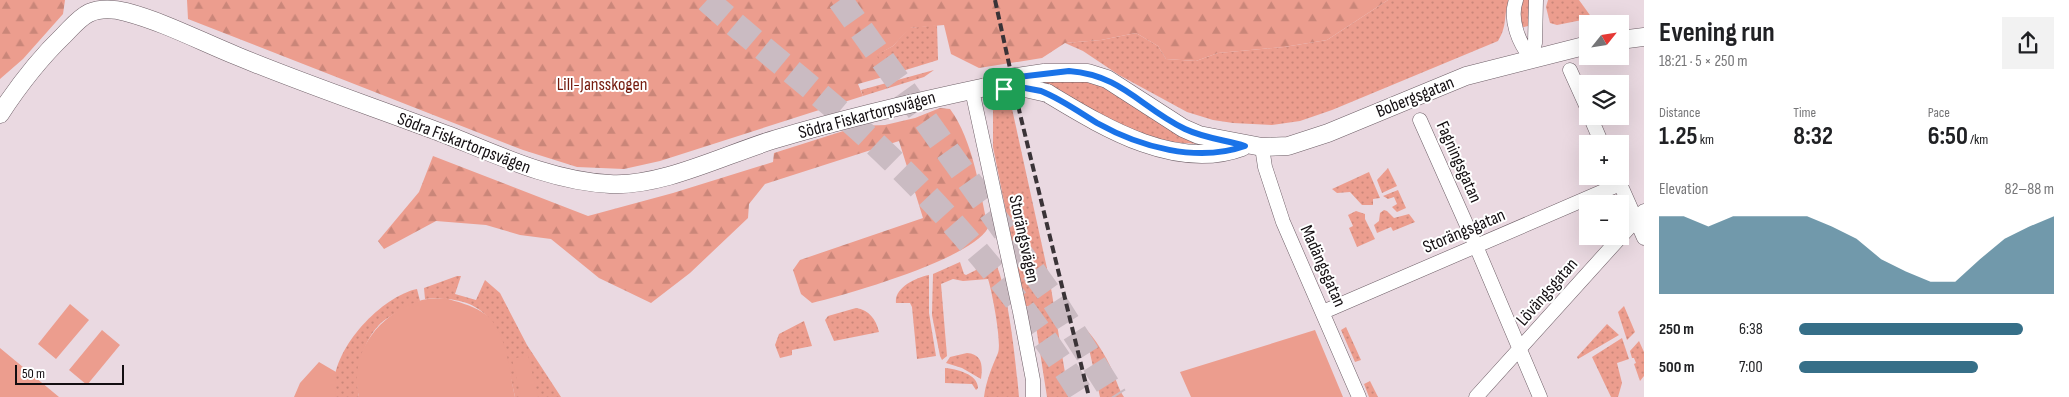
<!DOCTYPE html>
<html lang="en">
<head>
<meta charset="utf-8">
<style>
  body { margin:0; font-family:"Sofia Sans Condensed",sans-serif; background:#f2f2f2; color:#202124; height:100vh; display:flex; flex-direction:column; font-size:19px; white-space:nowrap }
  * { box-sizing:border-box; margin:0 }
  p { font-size:16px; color:#757577 }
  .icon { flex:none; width:28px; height:28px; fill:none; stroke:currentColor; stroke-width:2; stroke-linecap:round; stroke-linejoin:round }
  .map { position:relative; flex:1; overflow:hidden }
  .side { display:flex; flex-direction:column; background:#fff; width:425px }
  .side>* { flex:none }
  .needle { width:32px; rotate:60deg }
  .fabs { position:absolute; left:1579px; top:15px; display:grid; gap:10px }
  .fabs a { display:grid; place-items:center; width:50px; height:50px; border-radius:0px; background:#fff; box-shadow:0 5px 20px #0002; font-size:25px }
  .scale { position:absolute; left:15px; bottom:12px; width:109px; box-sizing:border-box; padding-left:5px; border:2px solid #130e11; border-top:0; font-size:14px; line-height:18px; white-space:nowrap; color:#130e11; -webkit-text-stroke:4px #fff; paint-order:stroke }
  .pin { position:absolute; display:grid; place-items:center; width:42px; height:42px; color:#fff; margin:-21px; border-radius:10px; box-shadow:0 2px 8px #0006 }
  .round { display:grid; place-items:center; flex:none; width:52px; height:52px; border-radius:0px; background:#f2f2f2 }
  .overview { display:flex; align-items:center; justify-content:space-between; height:85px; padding:0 15px }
  h1 { font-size:28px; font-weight:700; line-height:38px }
  .metrics { display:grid; grid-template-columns:repeat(3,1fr); gap:8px; height:85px; padding:5px 15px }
  .metrics div { display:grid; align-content:center }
  .metrics b { font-size:25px; font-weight:700 }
  .metrics small { font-size:14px; font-weight:400 }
  .metrics p { font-size:14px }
  .chart { height:140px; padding:10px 15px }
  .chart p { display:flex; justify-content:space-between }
  .chart svg { width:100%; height:90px; margin-top:5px; fill:#366f88; opacity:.7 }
  ul { padding:0 15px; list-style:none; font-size:16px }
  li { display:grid; grid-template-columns:80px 60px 1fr; align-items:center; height:38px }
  li i { height:12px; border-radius:6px; background:#366f88 }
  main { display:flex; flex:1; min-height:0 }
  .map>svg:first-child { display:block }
</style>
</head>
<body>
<main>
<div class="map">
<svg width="1644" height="397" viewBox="0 0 1644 397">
  <defs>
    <pattern id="grass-dots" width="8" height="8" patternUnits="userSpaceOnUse" patternTransform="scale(1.25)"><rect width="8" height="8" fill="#ec9d8e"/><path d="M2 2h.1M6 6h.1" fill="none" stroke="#ca8679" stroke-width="1.8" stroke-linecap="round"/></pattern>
    <pattern id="forest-firs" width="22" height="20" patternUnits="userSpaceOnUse" patternTransform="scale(1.25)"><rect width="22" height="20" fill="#ec9d8e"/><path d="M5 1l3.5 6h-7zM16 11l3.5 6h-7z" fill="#ca8679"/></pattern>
  </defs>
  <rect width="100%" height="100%" fill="#ead9e1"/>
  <path fill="url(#grass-dots)" d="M1388,0h121c-6,16 -1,25 -11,41l-166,69 -32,11 -28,4 -39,-2 -20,-3 -26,-8 -68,-37 -36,-24 -18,-8 36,-3 35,-7 22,13 8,13 30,2 22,-8 66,-6 43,-7z
    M1523,0h7l-2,26 -8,2v-23z
    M1548,0h31l13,18 -35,7 -7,-2 -4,-16z
    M937,25l1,35 -55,17 -7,-22 17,-9 16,-18z
    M1043,68l39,3 117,73 -46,-3 -107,-53z
    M934,70l-10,7 -61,19 -2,-6z
    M1009,95l41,187 19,115h-22l-14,-90 -8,-1 -32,-159v-45l3,-4z
    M1388,168l9,18 -15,7 -5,-13z
    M1369,172l11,26 -7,1v6h-11l-12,-13 -13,1 -5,-4z
    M1398,190l8,18 -9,4 -5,-5 5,-3 -3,-7 -6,2 -5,-3z
    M1384,210l3,1 7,7 15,-4 6,8 -22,9 -2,-4 -14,6 -3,-8 5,-4 1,-8z
    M1356,211l9,3v5l10,20 -18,8 -8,-19 4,-2 -5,-11z
    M989,254c18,12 28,119 30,143h-35c2,-16 8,-30 14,-44 4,-10 -6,-62 -10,-74l-25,2 -10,-2 -12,5 6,72 -5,4 -2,-4 -8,-41 1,-41 27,-12 4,12 2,1 10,-5 -2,-9 2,-2 4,3 7,-3v-4z
    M929,275v38l7,43 -19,3 -5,-52 -2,-4h-14c-2,-15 19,-25 33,-28z
    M457,276h4l-6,18 21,6 9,-20 15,13 27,52 34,52h-46c-13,-58 -15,-103 -90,-98l-1,-11z
    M417,289l3,12c-13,6 -26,12 -38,21 -19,17 -28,51 -23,75h-24c-10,-41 44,-100 82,-108z
    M1624,306l11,26 -8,8 -9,-28z
    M856,308c13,2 20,11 23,24l-45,9 -9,-21 3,-4z
    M804,321l8,25 -20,4v5l-12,3 -5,-13 4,-11z
    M1607,324l12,11 -41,24 -1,-2z
    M1084,327c11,11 22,29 28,43 4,9 6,18 12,27h-24z
    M1346,327l15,33 -6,2 -14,-32z
    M1622,338l7,21 -12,4 5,20 -4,14h-7l-19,-40z
    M1639,341l5,11v24l-4,5 -6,-17 2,-1 -2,-5h-2l-2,-7z
    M967,353c15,1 16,12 14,26l-19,-11 -16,-5 4,-6z
    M945,368c11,1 33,6 33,20l-2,2 -4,-6 -27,-1z
    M1370,381l8,16h-9l-5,-13z"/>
  <path fill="url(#forest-firs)" d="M0,0h65l-2,14 -40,45 -23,20z
    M187,0h1201l-61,40 -43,7 -66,6 -22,8 -30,-2 -8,-13 -22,-13 -35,7 -36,3 -23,15 -63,10 -28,-14 -7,-29 -34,3 -17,18 -16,9 6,22 -25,7 5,12 -203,65 -36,8 -47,-2 -54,-17 -335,-131z
    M940,108l10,1c23,31 30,82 38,119 -17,31 -139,66 -176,75l-11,-9 -8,-24 7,-10 123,-42 -24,-77 -134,43 -16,20 -1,14 -58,55 -39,30 -52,-25 -48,-39 -31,-4 -34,-10 -50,-4 -52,28 -6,-8 41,-49 14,-36 155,60 85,-23 100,-31 1,-9 85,-27 26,-1 30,-7z"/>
  <path fill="#ec9d8e" d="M445,298c13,4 26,7 37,14 25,15 27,59 33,85h-156c-11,-45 21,-84 63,-97 7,-2 16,-1 23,-2z
    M70,304l19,16 -33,39 -18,-15z
    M102,330l18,15 -33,40 -18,-15z
    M1315,330l28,67h-152l-11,-25z
    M0,348l59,49h-59z
    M528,355l10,42h-17l-9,-38z
    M319,362l17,10 -1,25h-41l6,-14z"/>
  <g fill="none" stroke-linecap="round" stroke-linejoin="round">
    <path stroke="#cabbc2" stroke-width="25" stroke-dasharray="25 12" stroke-linecap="butt" d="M707,0c60,54 126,102 184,159 73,71 138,151 192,238
      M840,0l211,296 64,101"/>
    <defs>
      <path id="minor" d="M1516,0c-7,20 3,43 15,58
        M1531,58l4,-15 1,-43
        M1570,70l18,40
        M972,90l48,222 13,68v17
        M1590,116l12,28
        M1420,120l56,126 64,151
        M1262,147l3,20 18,55 76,175
        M1617,177l27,61
        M1323,312l297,-128
        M1476,397l168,-186"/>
      <path id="tertiary" d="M1620,40l24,-3
        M1044,73h44l19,6 76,49 16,7 63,12 26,-1 40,-13 138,-57 122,-31
        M1047,93c55,33 128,79 195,54
        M0,114c19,-29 39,-55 64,-79 8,-8 15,-17 25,-22 11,-5 26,-4 37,-1 38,10 74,29 111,44 70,29 142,53 213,80 52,21 103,45 160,48 52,3 116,-30 166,-45 70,-21 139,-37 210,-52"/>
    </defs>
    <use href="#minor" stroke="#6d5e66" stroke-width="15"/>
    <use href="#tertiary" stroke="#6d5e66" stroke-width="19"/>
    <use href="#minor" stroke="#fff" stroke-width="14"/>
    <use href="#tertiary" stroke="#fff" stroke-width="18"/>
    <path stroke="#3a3337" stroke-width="4" stroke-dasharray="8 4" stroke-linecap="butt" d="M995,0l25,114 69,283"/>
    <defs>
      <path id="tertiary-bridge" d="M1002,79l42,-6
        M986,87l39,1 22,5"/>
    </defs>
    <use href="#tertiary-bridge" stroke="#6d5e66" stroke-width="19" stroke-linecap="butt"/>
    <use href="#tertiary-bridge" stroke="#fff" stroke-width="18"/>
  </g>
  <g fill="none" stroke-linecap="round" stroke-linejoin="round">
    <defs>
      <path id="route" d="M1069,71c53,4 72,37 116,58 19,9 40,11 60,17 -48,17 -105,1 -148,-23 -18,-11 -36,-24 -56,-32l-16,-3 -39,-1 15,-8z"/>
    </defs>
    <use href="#route" stroke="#fff" stroke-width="10"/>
    <use href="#route" stroke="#1a73e8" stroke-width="6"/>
  </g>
  <g text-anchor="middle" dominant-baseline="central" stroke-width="4" stroke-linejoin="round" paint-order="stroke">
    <g font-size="18" fill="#741b0d" stroke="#fff">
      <text x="602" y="84">Lill-Jansskogen</text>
    </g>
    <g font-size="18" fill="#130e11" stroke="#fff">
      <text transform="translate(1415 97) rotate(-22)">Bobergsgatan</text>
      <text transform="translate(867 115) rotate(-15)">Södra Fiskartorpsvägen</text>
      <text transform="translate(464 143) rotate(21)">Södra Fiskartorpsvägen</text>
      <text transform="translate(1459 162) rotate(66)">Fagningsgatan</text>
      <text transform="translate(1464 231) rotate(-23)">Storängsgatan</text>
      <text transform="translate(1024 239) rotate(78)">Storängsvägen</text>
      <text transform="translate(1323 266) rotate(66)">Madängsgatan</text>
      <text transform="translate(1547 292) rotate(-49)">Lövängsgatan</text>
    </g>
  </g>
</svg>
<div class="fabs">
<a><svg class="needle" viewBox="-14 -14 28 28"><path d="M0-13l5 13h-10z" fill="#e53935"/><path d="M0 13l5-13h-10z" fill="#757577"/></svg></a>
<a><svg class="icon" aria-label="layers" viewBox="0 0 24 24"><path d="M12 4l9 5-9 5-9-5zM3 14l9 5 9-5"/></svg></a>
<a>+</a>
<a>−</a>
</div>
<div class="scale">50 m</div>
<div class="pin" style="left:1004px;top:89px;background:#1e9e55"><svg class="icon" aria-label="arrive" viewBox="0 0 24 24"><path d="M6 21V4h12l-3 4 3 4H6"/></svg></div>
</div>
<section class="side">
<div class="overview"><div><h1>Evening run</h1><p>18:21 · 5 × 250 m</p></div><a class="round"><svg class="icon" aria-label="share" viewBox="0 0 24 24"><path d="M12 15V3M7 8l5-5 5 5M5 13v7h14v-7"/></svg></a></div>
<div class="metrics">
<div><p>Distance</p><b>1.25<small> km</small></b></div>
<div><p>Time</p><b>8:32</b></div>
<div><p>Pace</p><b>6:50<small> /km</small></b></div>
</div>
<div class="chart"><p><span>Elevation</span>82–88 m</p>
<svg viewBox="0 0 160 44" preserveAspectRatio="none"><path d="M0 44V6L10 6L20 11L30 6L40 6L50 6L60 6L70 11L80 17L90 27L100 33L110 38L120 38L130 27L140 17L150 11L160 6V44z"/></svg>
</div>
<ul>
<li><b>250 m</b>6:38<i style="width:88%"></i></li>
<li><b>500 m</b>7:00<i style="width:70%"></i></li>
</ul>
</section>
</main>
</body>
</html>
